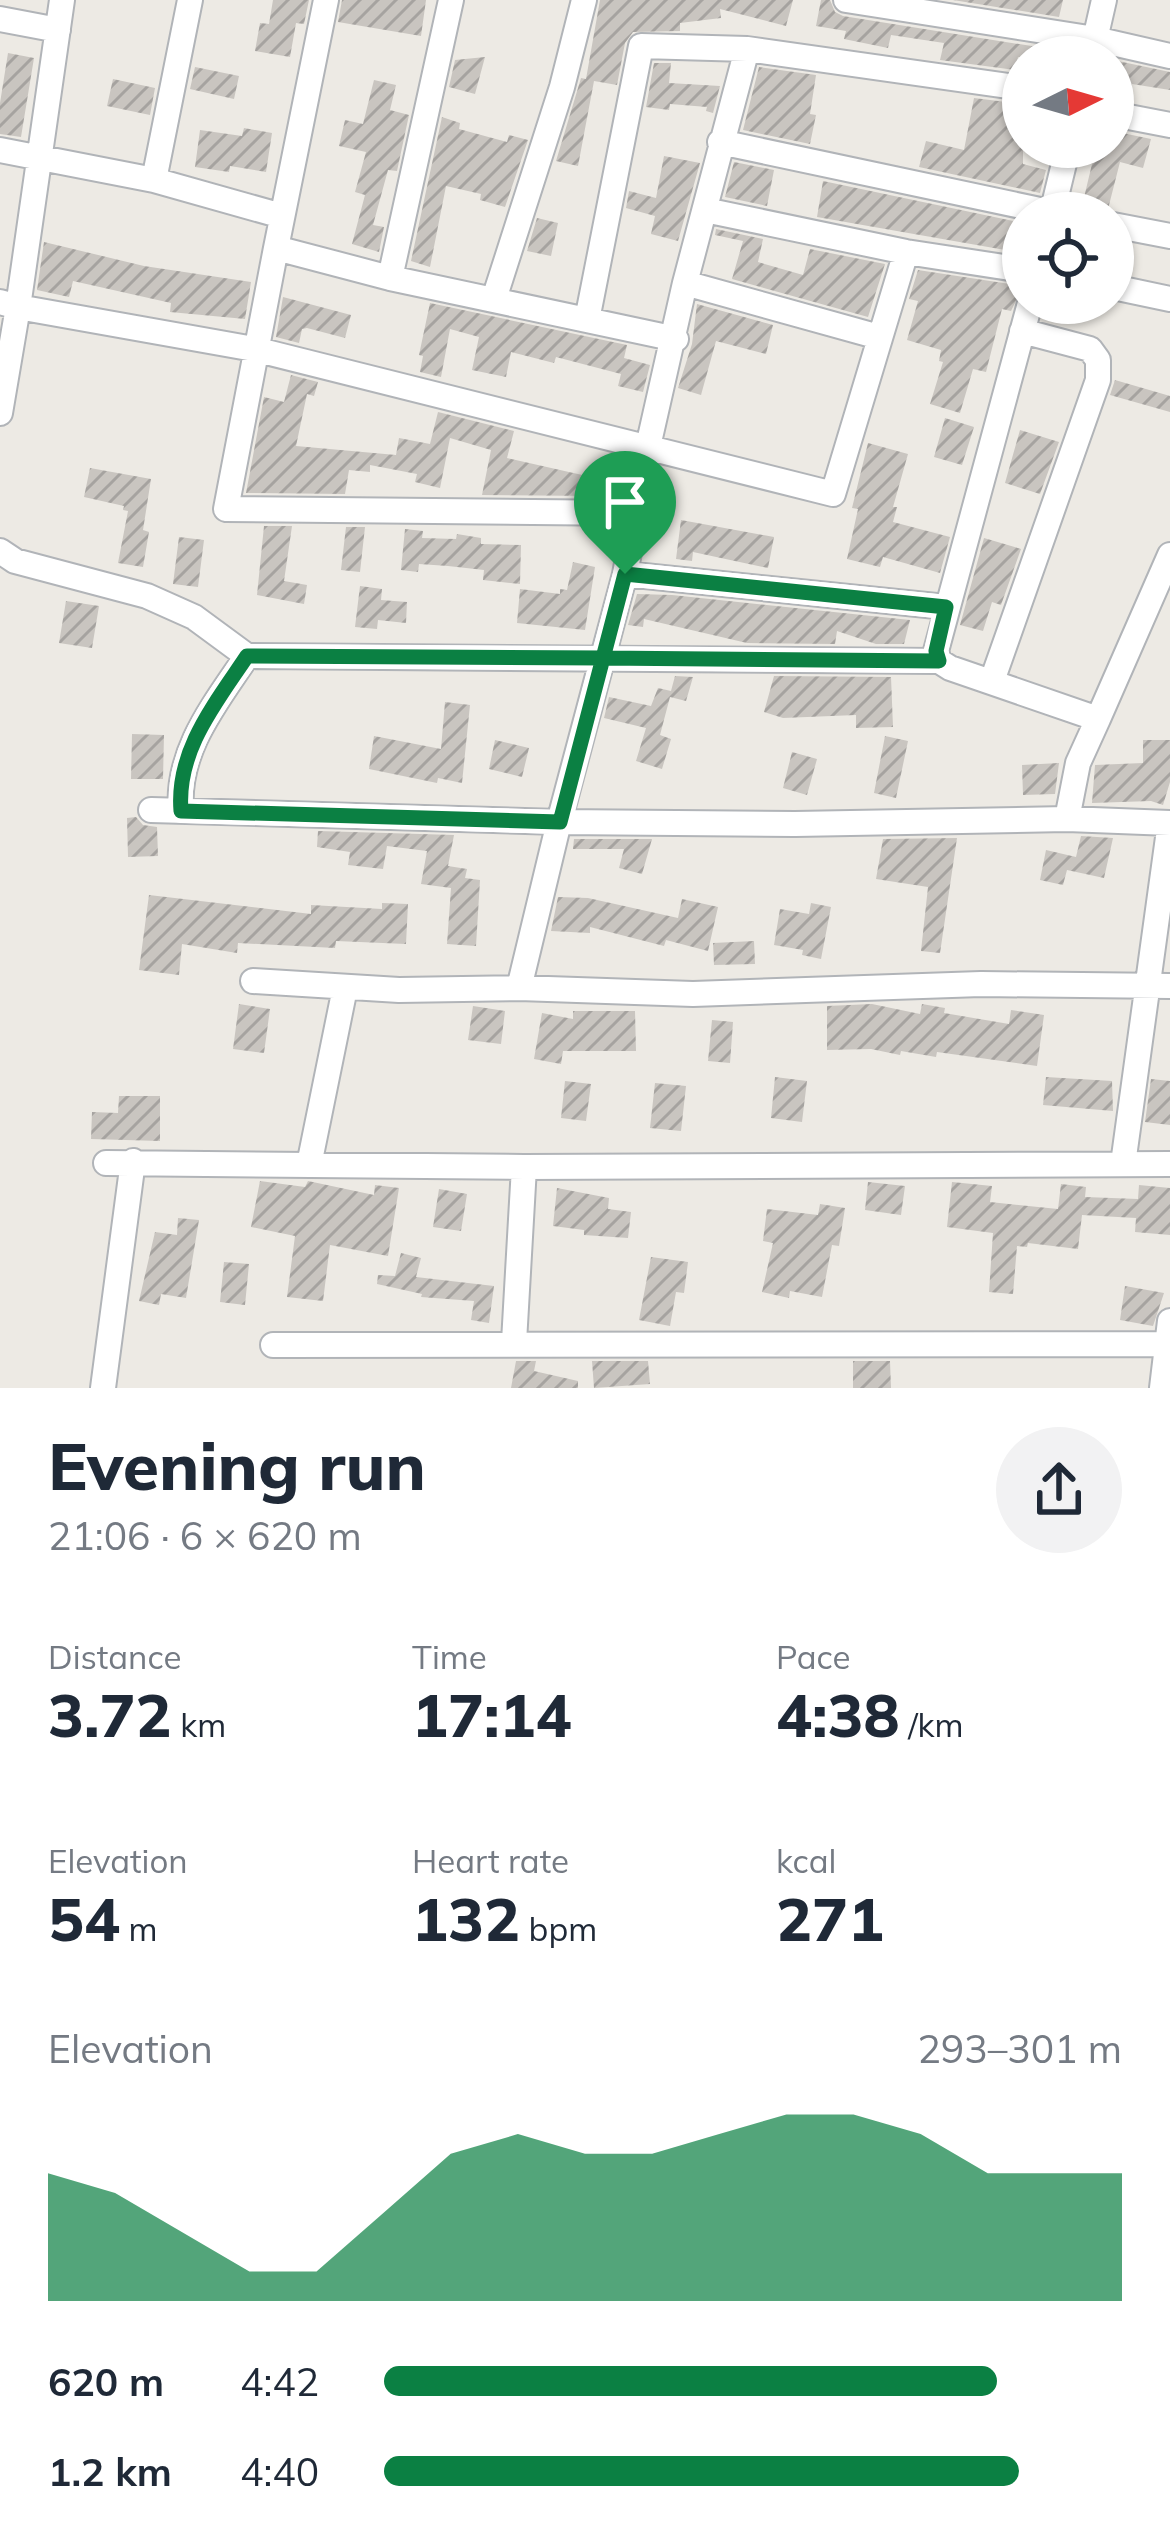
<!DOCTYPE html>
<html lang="en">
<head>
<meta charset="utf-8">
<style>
  body { margin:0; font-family:Mulish,sans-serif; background:#f2f2f3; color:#1f2937; height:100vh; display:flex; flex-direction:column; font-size:45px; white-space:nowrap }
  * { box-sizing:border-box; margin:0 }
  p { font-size:39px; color:#747a83 }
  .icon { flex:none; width:66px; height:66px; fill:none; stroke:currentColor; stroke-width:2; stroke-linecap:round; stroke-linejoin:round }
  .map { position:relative; height:1388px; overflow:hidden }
  .panel { display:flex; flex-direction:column; background:#fff; flex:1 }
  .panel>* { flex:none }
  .needle { width:78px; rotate:85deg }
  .buttons { position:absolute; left:1002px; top:36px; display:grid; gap:24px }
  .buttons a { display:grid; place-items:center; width:132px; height:132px; border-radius:50%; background:#fff; box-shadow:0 3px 9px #0004; font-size:60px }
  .pin { position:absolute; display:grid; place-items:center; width:102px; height:102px; color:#fff; margin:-123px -51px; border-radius:50% 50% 50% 0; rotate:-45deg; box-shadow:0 0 12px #0007 }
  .pin .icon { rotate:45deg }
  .round { display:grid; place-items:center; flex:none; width:126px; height:126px; border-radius:63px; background:#f2f2f3 }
  .overview { display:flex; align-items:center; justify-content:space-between; height:204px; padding:0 48px }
  h1 { font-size:66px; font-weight:800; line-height:90px }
  .metrics { display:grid; grid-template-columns:repeat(3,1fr); gap:18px; height:204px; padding:12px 48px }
  .metrics div { display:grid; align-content:center }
  .metrics b { font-size:60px; font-weight:800 }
  .metrics small { font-size:33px; font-weight:400 }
  .metrics p { font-size:33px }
  .chart { height:336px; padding:24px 48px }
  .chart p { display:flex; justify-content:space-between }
  .chart svg { width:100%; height:216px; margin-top:12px; fill:#0b8043; opacity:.7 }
  ul { padding:0 48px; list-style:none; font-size:39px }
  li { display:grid; grid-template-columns:192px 144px 1fr; align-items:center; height:90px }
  li i { height:30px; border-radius:15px; background:#0b8043 }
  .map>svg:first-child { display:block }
</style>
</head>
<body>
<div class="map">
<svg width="1170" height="1388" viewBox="0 0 1170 1388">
  <defs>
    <pattern id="building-hatch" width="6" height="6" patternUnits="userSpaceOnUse" patternTransform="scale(3)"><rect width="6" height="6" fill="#c9c5c0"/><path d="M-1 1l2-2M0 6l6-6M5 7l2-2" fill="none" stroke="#a6a3a0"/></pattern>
  </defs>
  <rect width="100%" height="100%" fill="#edeae4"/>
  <path fill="url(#building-hatch)" d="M273,0h36l-5,24 -8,-1 -6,34 -35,-6 5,-28 9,1z
    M342,0h84l-5,36 -83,-14z
    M600,0h193l-7,26 -66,-17 1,9 -41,5v8l-47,1 -8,11 -8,42 -23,-4 -16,85 -22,-5 25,-83 5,1z
    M821,0h9l5,12 8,4 232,37v4h-57l-3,13 -75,-10 4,-17 -53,-8 -3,13 -44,-9 2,-8 -30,-5z
    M953,0h110l-4,17z
    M8,53l26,5 -13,79 -21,-3v-31z
    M485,57l-10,37 -26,-7 6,-27z
    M1113,60l57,12v18l-38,-6 -3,15 -16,-4z
    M654,63h17l-2,20 51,3 -7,27 -7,-2 1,-4 -37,-3 -1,6 -23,-3z
    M195,67l44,9 -5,23 -44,-10z
    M759,67l57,8 -6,39 6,1 -6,29 -67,-14z
    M113,79l42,9 -5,27 -43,-9z
    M374,80l22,5 -6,25 19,5 -12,56 -9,-1 -15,55 11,2 -5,25 -27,-8 13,-49 -10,-3 11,-40 -27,-6 6,-26 18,4z
    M974,98l49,6v60l23,6 -6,23 -121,-26 7,-26 38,9z
    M442,117l18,6 -1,6 48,13 2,-7 19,5 -23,67 -25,-7 1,-6 -35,-8 -16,81 -19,-6z
    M244,128l28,5 -6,39 -36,-6 -1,6 -34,-5 5,-37 42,6z
    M1113,131l38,8 -8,29 -23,-6 -12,47 -26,-3 10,-42 -10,-3 2,-14h29z
    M664,156l36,7 -22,78 -27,-7 4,-18 -29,-8 3,-17 27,7z
    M734,162l40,8 -7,36 -42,-9z
    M823,181l200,42v30l-206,-36z
    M537,218l21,5 -7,33 -24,-5z
    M716,229l47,10 -5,23 45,13 7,-26 75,15 -17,53 -136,-38 11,-38 -28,-6z
    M44,242l100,24 107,16 -6,37 -75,-7 1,-9 -98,-22 -4,16 -32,-7z
    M918,270l105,16 -12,25 -9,-2 -16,63 -13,-3 -13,44 -30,-9 13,-42 -4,-1 2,-11 -34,-10 11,-39 -9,-2z
    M283,297l68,18 -6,23 -38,-10 -5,1 -3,14 -23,-6z
    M430,303l197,42 -3,13 26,7 -7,27 -25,-6 3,-12 -65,-17 -2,6 -43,-11 -5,25 -34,-7 7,-33 -29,-8 -9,48 -21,-5 3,-16 -4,-1z
    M697,304l76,21 -7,29 -50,-13 -15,54 -23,-7 14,-44z
    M291,375l27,7 -4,14 -7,-2 -11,52 100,9 3,-17 31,6 8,-32 76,19 -7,27 93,21 -4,17 -114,-1 9,-45 -41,-12 -10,50 -25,-6 2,-8 -47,-9v7l-21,-2 -4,24 -99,-1 18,-96 20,5z
    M1115,380l55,16v16l-60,-17z
    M945,418l29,9 -12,38 -28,-8z
    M1020,430l39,12 -19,52 -35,-11z
    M868,443l40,11 -15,53h4l-4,15 57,15 -10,36 -57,-16 -3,10 -33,-8 11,-50 -6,-1z
    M90,468l61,11 -8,51 6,2 -6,35 -25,-4 10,-52 -5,-1 1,-4 -40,-9z
    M681,520l93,17 -6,31 -75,-16 -1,9 -16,-2z
    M264,526h28l-8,55 23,4 -3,19 -47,-9z
    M346,527h19l-5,45 -19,-2z
    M405,529l18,2 -1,7 34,1 1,-5 24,4v6l40,1 -1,39 -37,-4 1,-10 -36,-4 -29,-2 -1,8 -17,-2z
    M179,537l25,3 -6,47 -25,-3z
    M984,538l37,11 -20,56 -9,-3 -9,29 -23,-6z
    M573,562l22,5 -10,63 -68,-7 3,-34 40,5v-5l7,1z
    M360,586l22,3 -1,11 26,2 -1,21 -28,-3 -1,9 -22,-2z
    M637,594l35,1 238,25 -6,24h-28l-39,-13 -2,13 -88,-1 -103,-24 -1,8 -15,-2z
    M66,601l33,5 -7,42 -33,-5z
    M675,676l18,1 -7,24 -16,-4 -10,38 11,4 -9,30 -26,-8 10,-33 -42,-10 5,-21 42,9 7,-18 13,3z
    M774,676l117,1 2,50 -37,1v-13l-73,3 -19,-6z
    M445,702l25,3 -8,78 -24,-5 -1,5 -68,-14 5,-33 67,13z
    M132,734l32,1 -1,44h-32z
    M885,736l23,5 -12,57 -22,-5z
    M495,740l34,8 -7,29 -33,-8z
    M1143,740h27v42l-7,23 -12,-4 -59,2 3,-38 48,-2z
    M792,752l25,7 -10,36 -24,-7z
    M1059,763l-4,31 -32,1 -1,-30z
    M136,817l7,8 14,2 1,29 -30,1 -1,-39z
    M318,831l136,4 -6,31 19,3 -2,9 15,2 -4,66 -29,-2 4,-56 -30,-4 6,-33 -40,-5 -4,23 -35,-4 2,-13 -33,-5z
    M1081,836l32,2 -9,40 -37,-8 -4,15 -23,-5 6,-30 30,7z
    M957,838l-17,115 -19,-2 7,-64 -52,-8 7,-40z
    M574,839h78l-10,35 -23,-6 5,-19h-51z
    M149,895l162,19v-9l71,4v-6l26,1 -2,40 -70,-3 -1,7 -97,-5 -1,10 -55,-9 -3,31 -40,-5z
    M558,897l30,1 90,20 4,-19 36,8 -10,44 -42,-11 -2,6 -74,-19v6l-39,-2z
    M811,903l20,4 -10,52 -19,-4 1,-5 -29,-5 6,-36 29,5z
    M754,941l1,23 -41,1 -1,-22z
    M239,1004l31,5 -6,44 -31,-4z
    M872,1004l48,10 2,-10 23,4 -1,5 65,11 2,-14 33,5 -7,51 -100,-14 -1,5 -35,-6 -1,4 -29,-6 -44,1v-44z
    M473,1006l32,5 -4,33 -33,-4z
    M573,1011h62l1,40h-73l-2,13 -27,-5 8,-46 31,6z
    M712,1020l21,2 -3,41 -22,-2z
    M775,1077l32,4 -5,41 -31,-4z
    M1046,1077l66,4 1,30 -70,-6z
    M1151,1079l19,2v44l-25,-3z
    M565,1081l26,3 -5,37 -25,-3z
    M655,1083l31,3 -5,45 -31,-3z
    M119,1096h41v45l-69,-2 1,-27 26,1z
    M260,1181l45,6 3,-6 66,14 1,-10 24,3 -11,68 -58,-11 -7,56 -36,-4 8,-61 -44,-9z
    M868,1182l37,4 -4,29 -36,-5z
    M952,1182l40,4 -2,16 68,7 3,-25 25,3 -1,10 53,2 1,-14 31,3v47l-35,-3 1,-14 -54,-3 -4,34 -50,-6 -1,4 -10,-1 -4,48 -24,-2 4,-59 -46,-6z
    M557,1188l52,10 -1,11 23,3 -3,26 -44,-3v-5l-31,-4z
    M439,1189l28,5 -6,37 -28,-4z
    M820,1204l25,4 -6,38 -7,-1 -10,52 -32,-6 -1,7 -27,-6 11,-49 -10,-2 4,-32 51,6z
    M178,1218l21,2 -13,78 -25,-4 -2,11 -20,-4 16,-69 22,3z
    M401,1253l20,5 -5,19 78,9 -5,37 -18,-3 3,-19 -53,-4 1,-3 -45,-10 1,-9 17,1z
    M651,1257l37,5 -4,31 -8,-1 -6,34 -31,-6z
    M224,1262l25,2 -4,41 -25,-3z
    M1125,1286l39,7 -11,33 -33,-6z
    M516,1361h20l-2,10 44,10v7h-67z
    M592,1361h56l2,23 -56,4z
    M853,1361h37l1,27h-38z"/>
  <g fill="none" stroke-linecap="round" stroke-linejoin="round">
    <defs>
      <path id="street" d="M62,0l-44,307 236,42 579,145 73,-242
        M190,0l-36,180 128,36
        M326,0l-50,248 114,30 286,61
        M846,0l249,39 75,17
        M0,19l58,11
        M1091,57l13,-57
        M1113,114l57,11
        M720,142l334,71
        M0,150l154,30
        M705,210l201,42 117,18
        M1052,213l16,-66
        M1113,225l57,11
        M276,248l-50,261 407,4 52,-230 62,-234
        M390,278l61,-278
        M685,283l194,54
        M1113,287l57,12
        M494,299l68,-212 22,-87
        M0,302l18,5 -18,106
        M1030,303l-94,348 3,10 11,7 148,51 -20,44 -11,56
        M587,320l54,-274 106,3 276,39
        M639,499l-14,75 321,33
        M0,551l15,10 132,35 47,21 53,39 692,5
        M625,574l-66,248 236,2 272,-5 103,4
        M992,681l106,-301v-20l-8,-11 -68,-18
        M1098,719l72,-164
        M151,810l408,12 -40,166
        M181,811c-5,-60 34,-107 66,-155
        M253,981l146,9 120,-2 174,6 288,-10 189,2
        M106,1163l418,4 646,-3
        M1123,1164l47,-341
        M309,1165l36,-177
        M514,1342l10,-175
        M273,1345l897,-1
        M103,1388l30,-227
        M1162,1388l8,-67"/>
    </defs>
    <use href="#street" stroke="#b1b4b8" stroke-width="28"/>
    <use href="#street" stroke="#fff" stroke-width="24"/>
  </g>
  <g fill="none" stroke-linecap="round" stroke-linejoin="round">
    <defs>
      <path id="route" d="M625,574l-22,84 -356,-2c-32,48 -71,95 -66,155l379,11 43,-164 336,3 -3,-10 10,-44 -321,-33"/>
    </defs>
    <use href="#route" stroke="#fff" stroke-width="24"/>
    <use href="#route" stroke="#0b8043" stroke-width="15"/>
  </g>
</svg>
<div class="buttons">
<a><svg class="needle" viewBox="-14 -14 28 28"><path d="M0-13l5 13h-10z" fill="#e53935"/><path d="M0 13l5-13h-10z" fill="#747a83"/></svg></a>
<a><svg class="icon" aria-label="locate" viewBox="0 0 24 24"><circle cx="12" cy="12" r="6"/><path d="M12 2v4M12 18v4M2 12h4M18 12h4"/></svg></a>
</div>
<div class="pin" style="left:625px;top:574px;background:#1e9e55"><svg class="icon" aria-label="arrive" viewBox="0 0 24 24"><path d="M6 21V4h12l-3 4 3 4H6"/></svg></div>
</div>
<section class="panel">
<div class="overview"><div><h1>Evening run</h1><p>21:06 · 6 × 620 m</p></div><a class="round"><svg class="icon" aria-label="share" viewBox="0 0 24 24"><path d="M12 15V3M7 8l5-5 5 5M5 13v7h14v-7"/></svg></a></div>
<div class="metrics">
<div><p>Distance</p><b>3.72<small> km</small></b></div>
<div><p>Time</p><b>17:14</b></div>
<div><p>Pace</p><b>4:38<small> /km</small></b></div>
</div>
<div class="metrics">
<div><p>Elevation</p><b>54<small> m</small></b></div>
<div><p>Heart rate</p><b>132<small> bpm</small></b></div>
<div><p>kcal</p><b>271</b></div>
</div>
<div class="chart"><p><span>Elevation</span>293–301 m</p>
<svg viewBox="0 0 160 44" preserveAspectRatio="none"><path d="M0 44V18L10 22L20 30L30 38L40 38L50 26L60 14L70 10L80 14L90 14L100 10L110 6L120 6L130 10L140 18L150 18L160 18V44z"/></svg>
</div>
<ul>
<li><b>620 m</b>4:42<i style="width:83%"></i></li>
<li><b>1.2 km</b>4:40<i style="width:86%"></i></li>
</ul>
</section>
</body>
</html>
